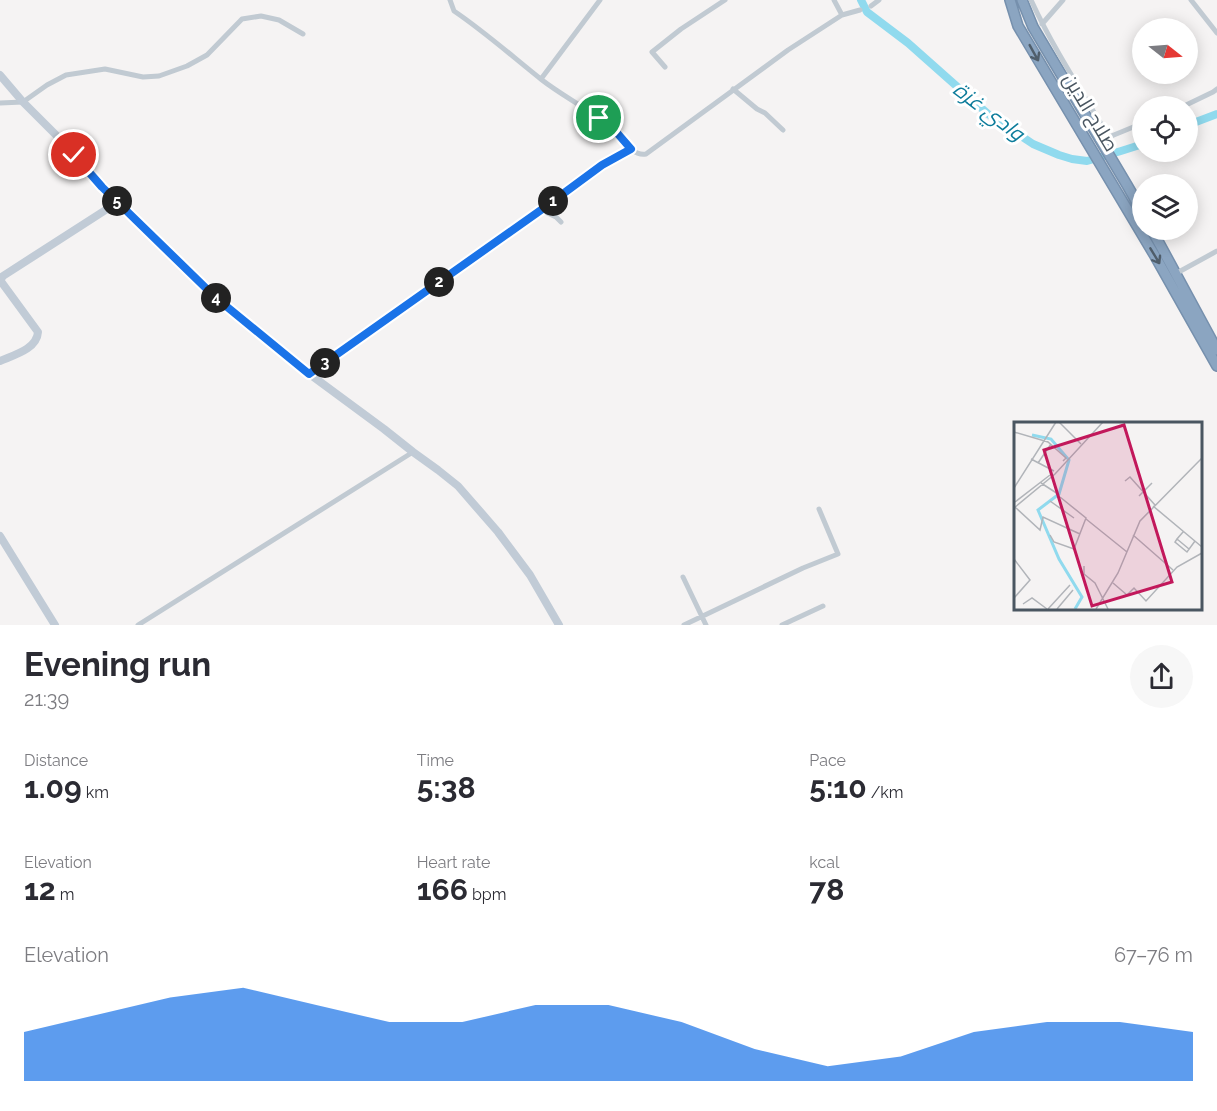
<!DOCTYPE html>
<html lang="en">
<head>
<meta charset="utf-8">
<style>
  body { margin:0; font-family:Raleway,Cairo,sans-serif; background:#f7f7f7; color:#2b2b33; height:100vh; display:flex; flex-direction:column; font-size:22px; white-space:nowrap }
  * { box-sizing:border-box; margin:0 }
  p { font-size:20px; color:#7c7c81 }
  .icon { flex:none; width:33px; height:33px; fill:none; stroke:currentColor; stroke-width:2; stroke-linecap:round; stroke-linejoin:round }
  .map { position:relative; height:625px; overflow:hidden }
  .panel { display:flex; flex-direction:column; background:#fff; flex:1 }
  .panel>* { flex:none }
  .needle { width:39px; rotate:107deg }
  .tools { position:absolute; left:1132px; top:18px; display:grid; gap:12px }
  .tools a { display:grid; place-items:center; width:66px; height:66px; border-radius:50%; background:#fff; box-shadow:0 3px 15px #0003; font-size:30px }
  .pin { position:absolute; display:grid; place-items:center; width:51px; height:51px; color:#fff; margin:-26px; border:3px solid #fff; border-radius:50%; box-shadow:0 2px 6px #0007 }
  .km { position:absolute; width:30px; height:30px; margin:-15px; border-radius:50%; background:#222; color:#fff; font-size:16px; line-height:30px; text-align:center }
  .round { display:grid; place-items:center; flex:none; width:63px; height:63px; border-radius:32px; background:#f7f7f7 }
  .headline { display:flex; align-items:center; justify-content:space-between; height:102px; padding:0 24px }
  h1 { font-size:33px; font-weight:700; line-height:45px }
  .stats { display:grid; grid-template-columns:repeat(3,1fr); gap:9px; height:102px; padding:6px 24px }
  .stats div { display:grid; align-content:center }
  .stats b { font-size:30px; font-weight:700 }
  .stats small { font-size:16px; font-weight:400 }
  .stats p { font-size:16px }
  .chart { height:168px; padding:12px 24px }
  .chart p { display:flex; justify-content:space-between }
  .chart svg { width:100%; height:108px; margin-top:6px; fill:#1a73e8; opacity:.7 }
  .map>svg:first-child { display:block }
</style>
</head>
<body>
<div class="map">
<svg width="1217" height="625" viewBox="0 0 1217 625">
  <rect width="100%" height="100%" fill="#f5f3f3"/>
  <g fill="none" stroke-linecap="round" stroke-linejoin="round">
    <path stroke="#90daee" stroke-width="8" d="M861,0l6,12 41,31 80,71 45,30 26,11 13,4 15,2 34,-10 22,-7
      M1188,125l29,-11"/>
    <defs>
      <path id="highway" d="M1010,0l8,26 137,230 62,110
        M1022,0l11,27 94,158 16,28
        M1152,230l65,120"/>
    </defs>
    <use href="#highway" stroke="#7690ad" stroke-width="12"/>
    <path stroke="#c1cad2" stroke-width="5" d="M450,0l4,11c31,21 59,46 88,69 22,17 47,29 69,48 9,8 21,29 35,26l142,-104 54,-35
      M834,0l8,15 18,-5
      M1031,0c22,48 51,92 78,137l34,-14
      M1191,0l26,33
      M871,6l8,-6
      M1042,24l21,-24
      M665,67l-13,-15 29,-23 44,-29
      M541,79l59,-79
      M733,89l24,20 8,4 18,17
      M0,103l23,-1 24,-17 19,-10 39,-6 38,8 16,-1 28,-10 20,-11 35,-36 19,-3 18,4 24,14
      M1184,106l29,-14 4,-3
      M541,210l15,7 5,5
      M1175,274l42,-23
      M309,374c74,-52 147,-104 220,-156 34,-24 65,-52 102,-69
      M683,577l23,48
      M138,625l275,-173
      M684,625l119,-57 35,-14 -19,-45
      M782,625l41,-19"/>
    <path stroke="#c1cbd6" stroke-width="8" d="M0,75l23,27 38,38 41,47 75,75 38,35 85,70 84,62 29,23 25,18 20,16 40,46 32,43 29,50
      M0,361c14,-6 37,-12 38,-29l-38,-52 3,-4 115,-74
      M0,536l55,89"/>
    <use href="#highway" stroke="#8ba5c1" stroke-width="9"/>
  </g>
  <defs><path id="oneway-shaft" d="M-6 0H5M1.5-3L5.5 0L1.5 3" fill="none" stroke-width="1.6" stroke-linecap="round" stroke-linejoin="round" transform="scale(1.5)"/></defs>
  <g stroke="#505e6b">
    <use href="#oneway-shaft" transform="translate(1034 53) rotate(61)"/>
    <use href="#oneway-shaft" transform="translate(1155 256) rotate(59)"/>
  </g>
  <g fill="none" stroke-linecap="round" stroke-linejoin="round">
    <defs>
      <path id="route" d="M74,155l28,32 113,110 94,77 232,-164 61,-45 29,-16 -13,-15 -19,-16"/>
    </defs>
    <use href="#route" stroke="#fff" stroke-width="12"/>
    <use href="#route" stroke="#1a73e8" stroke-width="8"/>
  </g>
  <g text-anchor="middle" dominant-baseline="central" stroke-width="6" stroke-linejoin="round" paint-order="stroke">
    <g font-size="20" fill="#4a5661" stroke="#fff">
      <text transform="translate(1091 112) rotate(59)">صلاح الدين</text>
    </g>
    <g font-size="21" font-style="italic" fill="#0c7c9b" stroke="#fff">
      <text transform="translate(989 111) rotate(37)">وادي غزة</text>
    </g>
  </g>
  <g transform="translate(1014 422)">
    <rect width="188" height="188" fill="#f5f3f3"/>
    <path fill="none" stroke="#90daee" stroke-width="3" d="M18,13l19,4 18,21 -10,34 -21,16 21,49 23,38 -7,12"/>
    <path fill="none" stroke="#b1b4b9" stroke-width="1.5" d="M45,0l22,22M0,10l34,10 18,16 -3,3M17,37l23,12M24,41l13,-19M111,59l5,-4 25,28M27,61l17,11M0,66l42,-66M125,74l13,-13M36,79l24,17M1,80l35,-27M139,84l49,41M1,85l25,23 3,-13 37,17M0,86l41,-34 48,-52M72,97l41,33M169,110l-6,7 12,10M36,113l4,7 20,7 12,-31 -26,-21M119,113l40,35M163,117l-2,3 12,10 8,-11M0,137l16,21 -16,18M70,144v8l11,9 13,26M99,161l14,12 7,-7 12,13 31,-34 25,-14M9,182l9,-6 15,11M34,187l22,-24M43,187l16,-19M82,187l22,-36 22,-52 62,-63"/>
    <path fill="#c2185b" fill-opacity="0.15" stroke="#c2185b" stroke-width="3" d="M110,3l48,157 -80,24 -48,-156z"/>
    <rect width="188" height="188" fill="none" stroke="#4a5661" stroke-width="3"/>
  </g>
</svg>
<div class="tools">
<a><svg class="needle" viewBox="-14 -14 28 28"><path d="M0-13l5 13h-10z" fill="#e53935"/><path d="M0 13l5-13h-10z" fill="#7c7c81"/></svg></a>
<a><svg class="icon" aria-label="locate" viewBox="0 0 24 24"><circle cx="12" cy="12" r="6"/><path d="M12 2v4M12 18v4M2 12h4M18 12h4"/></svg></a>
<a><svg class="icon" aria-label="layers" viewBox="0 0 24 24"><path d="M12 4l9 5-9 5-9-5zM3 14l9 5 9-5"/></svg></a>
</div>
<div class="pin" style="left:599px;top:118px;background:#1e9e55"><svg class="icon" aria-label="arrive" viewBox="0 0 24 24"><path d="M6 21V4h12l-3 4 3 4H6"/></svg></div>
<div class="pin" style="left:74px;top:155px;background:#d93025"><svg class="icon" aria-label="check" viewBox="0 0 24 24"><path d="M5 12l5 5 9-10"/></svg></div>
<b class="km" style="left:553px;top:201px">1</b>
<b class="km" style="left:439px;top:282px">2</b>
<b class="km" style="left:325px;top:363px">3</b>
<b class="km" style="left:216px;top:298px">4</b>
<b class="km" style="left:117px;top:201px">5</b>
</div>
<section class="panel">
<div class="headline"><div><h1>Evening run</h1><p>21:39</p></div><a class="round"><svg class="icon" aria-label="share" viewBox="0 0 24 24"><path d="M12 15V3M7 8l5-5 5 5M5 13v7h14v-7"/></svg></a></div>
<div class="stats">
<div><p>Distance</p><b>1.09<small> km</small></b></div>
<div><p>Time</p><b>5:38</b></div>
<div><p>Pace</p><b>5:10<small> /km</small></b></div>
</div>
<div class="stats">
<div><p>Elevation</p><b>12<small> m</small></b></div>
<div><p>Heart rate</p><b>166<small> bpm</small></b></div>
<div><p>kcal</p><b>78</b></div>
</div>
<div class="chart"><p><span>Elevation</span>67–76 m</p>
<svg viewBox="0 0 160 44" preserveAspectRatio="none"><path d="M0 44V24L10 17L20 10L30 6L40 13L50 20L60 20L70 13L80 13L90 20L100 31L110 38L120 34L130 24L140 20L150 20L160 24V44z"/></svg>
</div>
</section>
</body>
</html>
